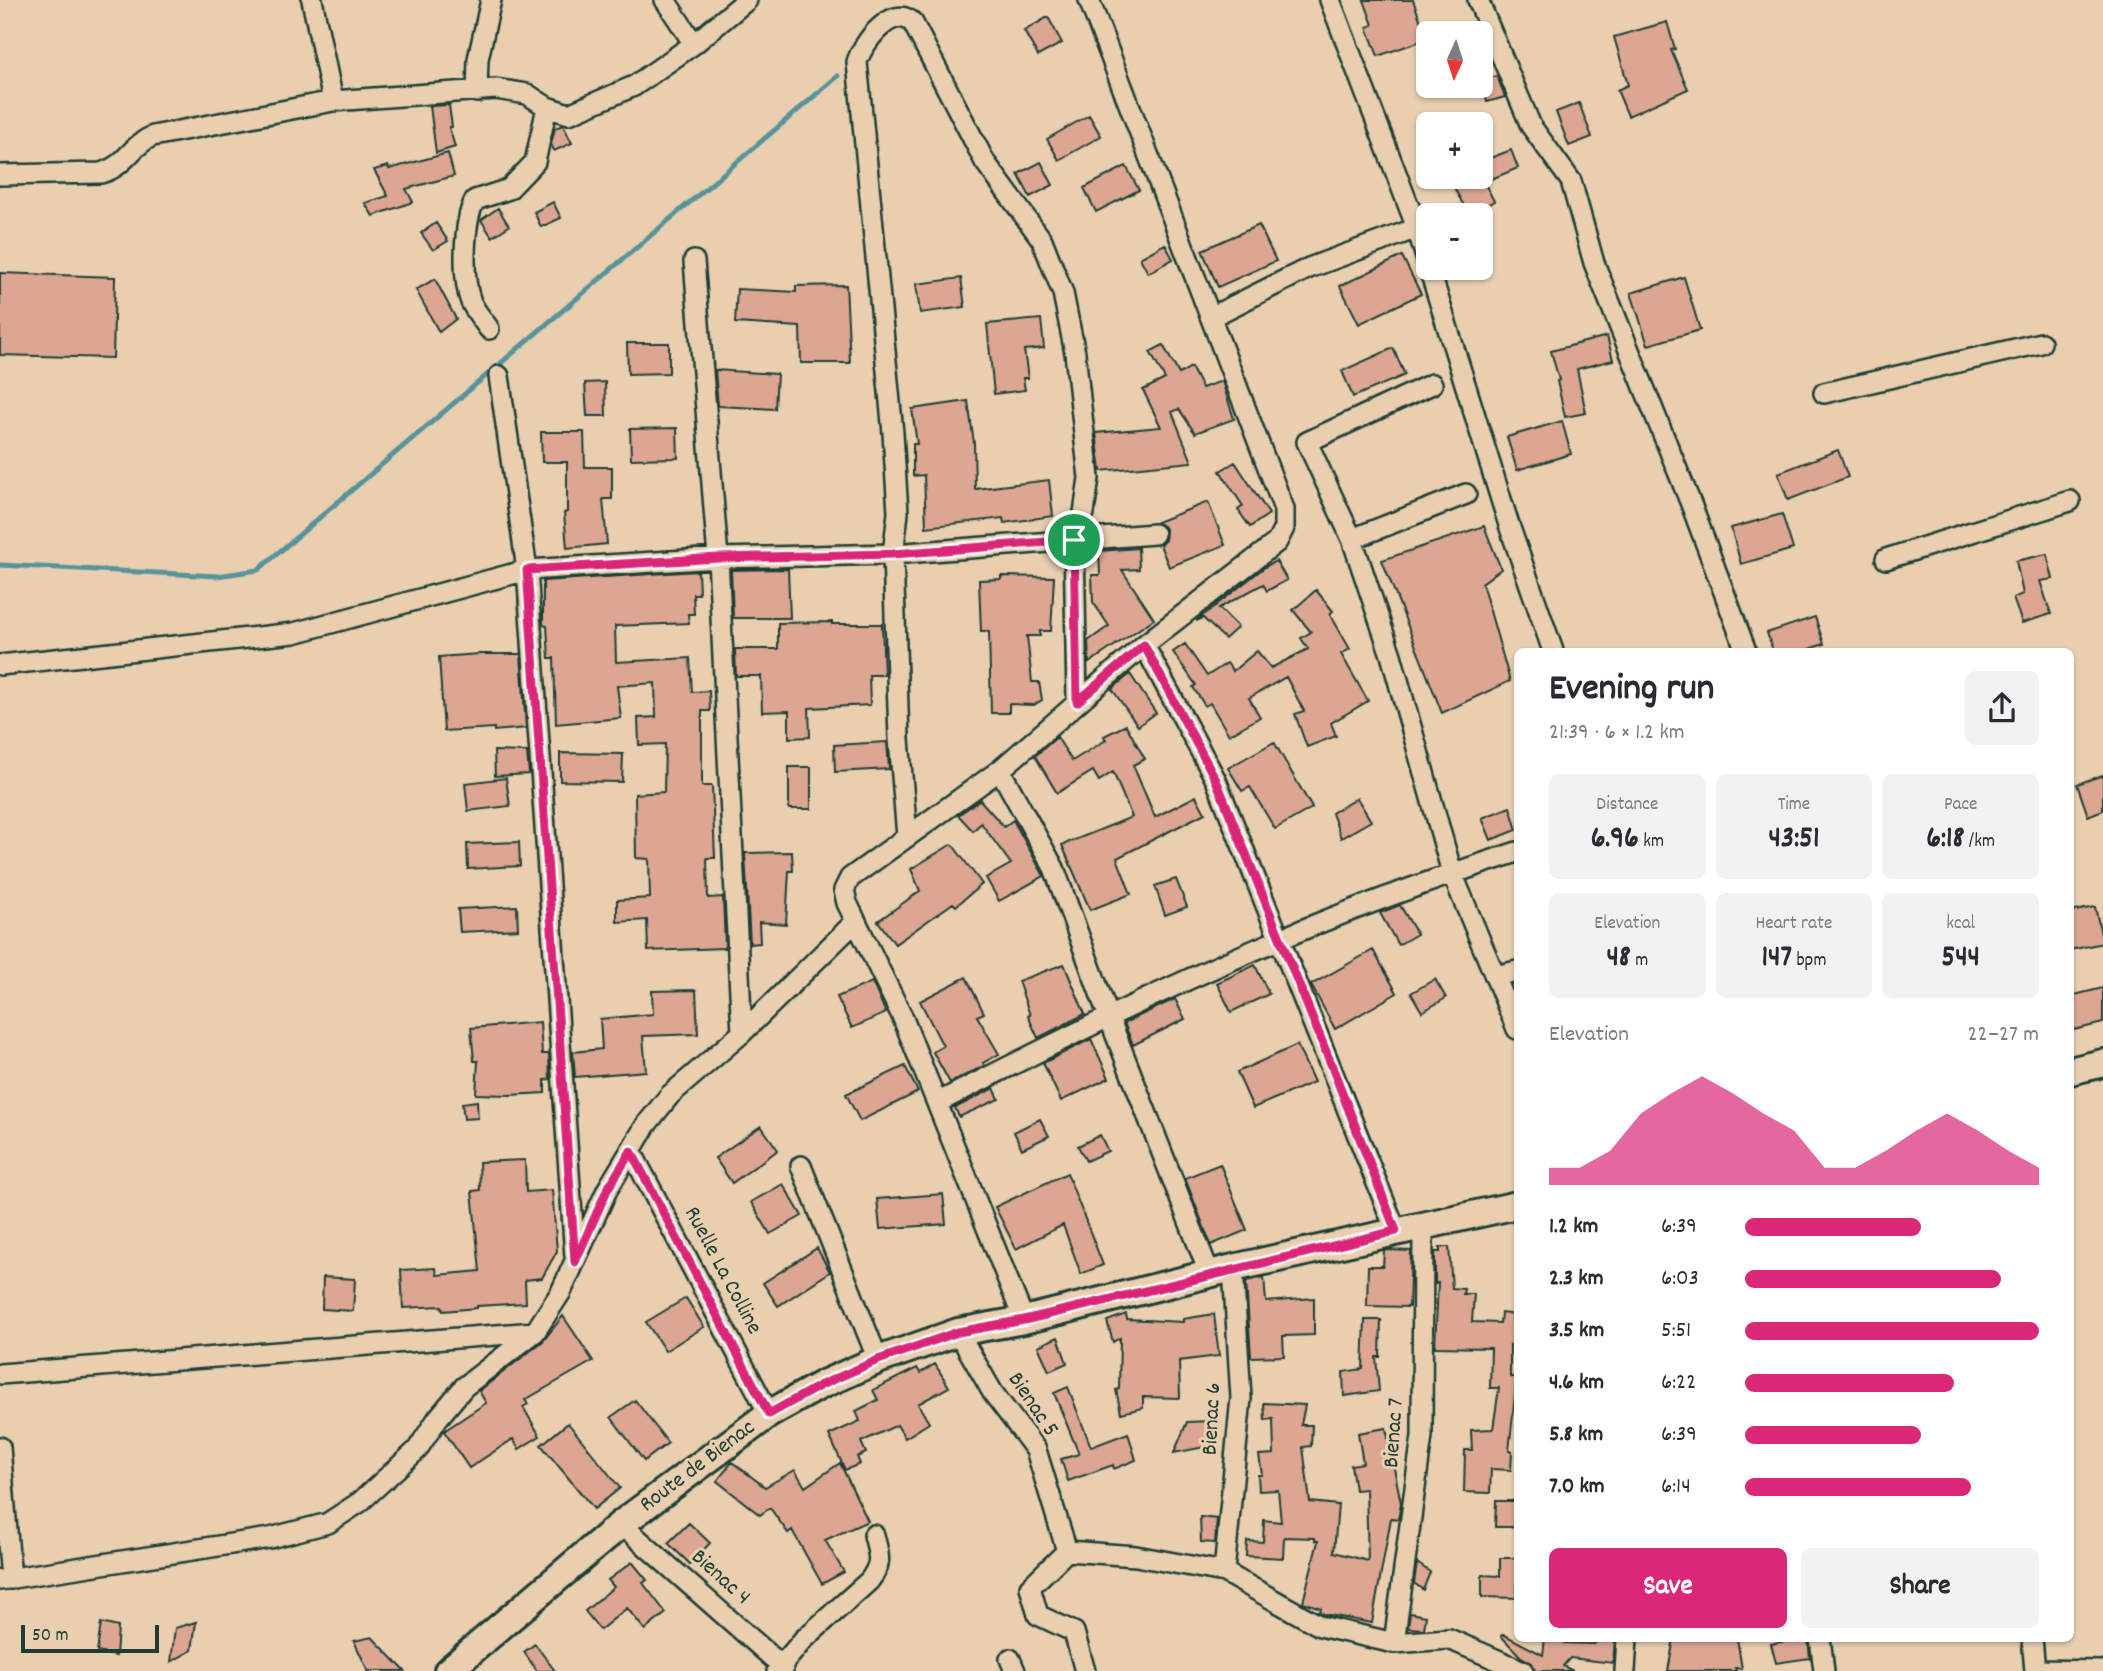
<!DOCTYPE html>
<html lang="en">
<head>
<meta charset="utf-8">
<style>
  body { margin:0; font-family:Dekko,sans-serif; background:#f2f2f3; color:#2b2b33; height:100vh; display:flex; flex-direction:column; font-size:26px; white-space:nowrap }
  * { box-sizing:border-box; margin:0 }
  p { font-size:23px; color:#7c7c81 }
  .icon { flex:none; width:38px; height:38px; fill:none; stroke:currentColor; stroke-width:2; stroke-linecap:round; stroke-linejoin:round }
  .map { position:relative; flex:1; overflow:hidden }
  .sheet { position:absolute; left:1514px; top:648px; width:560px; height:994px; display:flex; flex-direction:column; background:#fff; border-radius:10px; box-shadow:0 2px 5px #0004 }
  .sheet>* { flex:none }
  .needle { width:46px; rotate:183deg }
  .buttons { position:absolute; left:1416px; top:21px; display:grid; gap:14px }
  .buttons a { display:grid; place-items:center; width:77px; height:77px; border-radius:10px; background:#fff; box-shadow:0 2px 5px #0004; font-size:35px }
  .scale { position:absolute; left:21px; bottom:18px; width:138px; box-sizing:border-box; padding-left:7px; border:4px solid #1f3d34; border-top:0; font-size:19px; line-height:24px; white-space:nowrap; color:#1f3d34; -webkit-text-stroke:5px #e9cfb0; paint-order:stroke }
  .pin { position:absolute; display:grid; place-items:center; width:60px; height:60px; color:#fff; margin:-30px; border:4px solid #fff; border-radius:50%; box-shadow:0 2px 7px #0007 }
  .round { display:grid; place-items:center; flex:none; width:74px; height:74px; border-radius:10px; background:#f2f2f3 }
  .overview { display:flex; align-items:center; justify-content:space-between; height:119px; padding:0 35px }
  h1 { font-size:38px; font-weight:700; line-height:52px }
  .figures { display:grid; grid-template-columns:repeat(3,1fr); gap:10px; height:119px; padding:7px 35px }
  .figures div { display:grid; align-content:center; border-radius:10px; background:#f2f2f3; text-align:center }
  .figures b { font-size:30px; font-weight:700 }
  .figures small { font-size:19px; font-weight:400 }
  .figures p { font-size:19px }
  .chart { height:196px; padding:14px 35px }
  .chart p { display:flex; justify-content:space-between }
  .chart svg { width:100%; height:126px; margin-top:7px; fill:#db2777; opacity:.7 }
  .cta { display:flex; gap:14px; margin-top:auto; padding:14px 35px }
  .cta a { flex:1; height:80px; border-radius:10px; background:#db2777; color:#fff; font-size:28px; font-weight:700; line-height:80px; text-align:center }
  .cta a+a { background:#f2f2f3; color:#2b2b33 }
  ul { padding:0 35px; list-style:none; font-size:23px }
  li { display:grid; grid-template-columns:112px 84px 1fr; align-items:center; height:52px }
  li i { height:18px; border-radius:9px; background:#db2777 }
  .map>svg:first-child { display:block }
</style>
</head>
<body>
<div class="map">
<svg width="2103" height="1671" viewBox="0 0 2103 1671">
  <rect width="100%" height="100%" fill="#e9cfb0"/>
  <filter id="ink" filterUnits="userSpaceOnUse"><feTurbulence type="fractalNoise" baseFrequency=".0143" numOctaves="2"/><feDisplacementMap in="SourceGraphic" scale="14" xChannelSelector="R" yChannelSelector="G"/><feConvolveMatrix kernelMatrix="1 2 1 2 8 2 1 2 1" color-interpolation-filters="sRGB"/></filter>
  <g filter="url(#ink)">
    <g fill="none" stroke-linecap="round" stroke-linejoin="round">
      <path stroke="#59939a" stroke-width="5" d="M0,565l217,11 41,-6 580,-494"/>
    </g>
    <path fill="#dca693" stroke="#1f3d34" stroke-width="2" d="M1364,0h49l14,39 -49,17 -11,-29 6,-2z
      M1048,17l14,26 -24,13 -14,-25z
      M1667,22l8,27 -4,1 17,39 -60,27 -11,-26 11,-5 -14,-48z
      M1497,76l8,21 -18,5 -6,-21z
      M1579,103l13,34 -23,9 -13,-34z
      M449,105l3,22h-3l6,20 -19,6 -6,-47z
      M1089,115l12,21 -42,24 -12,-21z
      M563,125l9,18 -18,8 -3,-7 4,-16z
      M1511,150l7,18 -34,14 10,19 -25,14 -16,-29 18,-9h9v-15z
      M448,153l6,23 -48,13 7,13 -40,14 -8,-13 23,-7 -14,-26 14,-4 1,3z
      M1041,162l12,23 -23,12 -12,-23z
      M1126,166l13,24 -43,22 -12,-24z
      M553,202l8,16 -20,9 -7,-15z
      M498,208l11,18 -17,11 -11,-17z
      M436,223l12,18 -15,9 -12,-17z
      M1259,225l17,36 -58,26 -16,-37z
      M1165,244l8,15 -25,14 -8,-15z
      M1402,256l19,38 -62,30 -19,-38z
      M0,273l115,4 -2,81 -113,-3z
      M1684,277l16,53 -52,15 -17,-52z
      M961,278l4,29 -45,6 -4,-29z
      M435,279l21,40 -17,13 -23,-42z
      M846,285l4,78h-49l-1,-36 -65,-4 2,-34 59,3v-6z
      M1041,319l3,29 -20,2 4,28h-5l2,12 -31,4 -7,-70z
      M1607,336l6,24 -36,9 9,44 -21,4 -8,-36 2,-1 -8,-29z
      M627,343h42v30l-41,1z
      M1163,345l16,29 12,-7 11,21 20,-7 12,38 -39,14 -16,-24 -7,3 20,50 -91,9 -5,-38 65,-6 -18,-37 22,-11 -15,-27z
      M1393,348l12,27 -52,22 -11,-26z
      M715,370l62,4 -2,35 -57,-3z
      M605,382l1,34h-19l-2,-33z
      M968,401l6,42 1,46 74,-9 4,36 -49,7 -1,-5 -77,9 -2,-52 -11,1v-32h4l-5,-35z
      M1562,421l9,33 -54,16 -10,-33z
      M677,428l1,30 -47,1 -1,-30z
      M541,432h43l1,35h27v32h-9l4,45 -40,4 -3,-35 3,-1v-50h-25z
      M1838,450l10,27 -60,23 -10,-27z
      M1235,462l34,52 -19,13 -12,-17 5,-4 -23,-35z
      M1208,502l17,43 -56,22 -9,-22 5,-5 1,-8 -2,-5 -7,-5z
      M1782,514l11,35 -52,15 -10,-36z
      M1484,526l17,43 -19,14 28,98 -68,32 -60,-153z
      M1138,548l1,21 -17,1 32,49 -65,44 -1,-22 21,-15 -16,-24 -1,-27h8l-1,-24z
      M2047,554l6,25 -13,2 11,33 -29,9 -9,-25 10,-4 -7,-33z
      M1276,561l11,19 -20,11 -4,-7 -44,24 19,19 -13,12 -22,-21 -7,3 70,-55z
      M788,569l2,49h-57l-2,-48z
      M698,571l1,23h-6l1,20h-6l1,9 -74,3 1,36 74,-4 2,34 17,-1 1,20h-8v75h10l3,72h-8l1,40 15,-1 2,48 -1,3 -76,3 -1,-31 -30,2v-22l33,-2 -1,-39 -13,-1 -1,-64 29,-2 1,-48 -26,1 -1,-27 18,-1 -1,-34 -38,3 4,32 -65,6 -2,-66h-5l-2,-32 -4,-1v-44z
      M1001,576l53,1 -3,54h-11v5h-13l5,46h7l3,18 -8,5 -25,-1v9h-18l-2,-82h-8l-2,-51 22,-1z
      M1316,590l17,21 -3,3 20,35 -9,5 27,47 -37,22 5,13 -29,11 -12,-33 9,-3 -18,-34 -37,21 11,19 -31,18 -19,-32 -5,3 -12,-19 3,-2 -23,-33 12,-8 22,32 20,-13 6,8 24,-20 14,17 37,-19 -7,-11 10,-6 -18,-22z
      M1815,617l9,27 -21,7h-30l-6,-18z
      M832,622v2h50l2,51h-15l1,30 -61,3 1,29 -21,1v-27l-27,1 -1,-36h-25l-1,-27h43v-26z
      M480,654h41l5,74 -32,3v-3l-50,3 -5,-74z
      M1130,674l26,39 -18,13 -26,-37z
      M1126,725l19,34 -12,6 22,52 41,-21 9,17 -88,45 14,36 -41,16 -28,-65 70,-28 -19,-45 -14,9 -6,-10 -36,22 -22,-37 22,-19 15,24 34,-21 -2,-4z
      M887,742l2,27 -54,3 -1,-27z
      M1274,742l38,66 -37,21 -25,-42 -8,4 -14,-23z
      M494,751l33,1 2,22 -34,2z
      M560,753l63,1 -1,28 -62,-1z
      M789,767h22v42h-22z
      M2103,775v35l-15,6 -11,-32z
      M506,778l4,28 -42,5 -3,-28z
      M1357,798l14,23 -30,17 -9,-25z
      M980,800l24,27 9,-7 31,56 -45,25 -13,-23 25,-14 -30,-41 -8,8 -15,-16z
      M1510,807l7,23 -26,10 -9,-22z
      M519,842l1,24 -52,3 -1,-25z
      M952,844l30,40 -26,22 -3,-3 -58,41 -17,-23 42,-30 -9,-22z
      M792,852l1,19h-4l-3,53 -27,-2 1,21 -10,1 -5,-91z
      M1176,879l11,28 -22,8 -10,-29z
      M1400,905l17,29 -19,11 -18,-32z
      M517,906l1,23 -58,3 -2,-23z
      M2095,907l8,36 -33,7v-38z
      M1373,950l24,43 -62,36 -24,-44z
      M1064,964l21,50 -47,24 -10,-22 2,-1 -12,-34z
      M1255,965l14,29 -38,18 -14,-29z
      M966,977l18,36 -7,3 22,38 -16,9 1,3 -34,17 -17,-31 10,-6 -23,-45z
      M1435,979l11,19 -24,14 -11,-19z
      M872,982l14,31 -34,15 -15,-31z
      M2103,988v35l-33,8v-35z
      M696,990l2,44 -55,2 3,35 -71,6 -2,-25 29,-3 -2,-30 53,-5 -1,-23z
      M1175,999l10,20 -52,26 -9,-22z
      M540,1022l2,32h7l1,25 -5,1v13l-36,2 -33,-1 2,-33h-4l-3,-33z
      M1091,1039l18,39 -48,23 -18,-38z
      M1297,1045l17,37 -61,26 -16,-36z
      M905,1066l13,26 -58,29 -14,-27z
      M994,1088l5,11 -40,18 -4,-9z
      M477,1101l1,17 -14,1 -2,-16z
      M1040,1119l9,17 -27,13 -8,-17z
      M761,1126l17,24 -46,33 -17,-25z
      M1100,1135l8,16 -22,10 -8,-15z
      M525,1160l1,32 26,-2 5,61 -15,27 -17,2 1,23 -49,3v2l-34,3 -1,-5 -39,2 -2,-38 35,-2 1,7 43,-4 -8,-80 8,-1 -1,-28z
      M1220,1164l27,66 -36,15 -26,-67z
      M1067,1173l36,92 -22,9 -18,-49 -47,24 -21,-42z
      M783,1184l19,32 -32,18 -19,-32z
      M943,1194l3,30 -66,5 -3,-30z
      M1440,1247h9l3,41 12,1 -1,5h11l-2,28 28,1 1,-10 16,2v31l-7,-1v32h7l-8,74h3l-1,19 -20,-1 -1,24 -26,-1 1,-42h7l-1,-20 22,-1 6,-41h-9l1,-40 -56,-1 3,-64 -3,1v-32h5z
      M817,1248l13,24 -52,34 -15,-23z
      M1386,1250l25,1 -2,56 -42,-1 1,-40h15l1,-15z
      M323,1277l32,2 -2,32 -31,-2z
      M1264,1277l2,25 48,-4v37l-31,1 1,20 -33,1 -5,-76z
      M686,1298l18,29 -39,24 -19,-29z
      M1126,1314l1,5 56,3v-3l31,-5 5,42 -40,5 1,37 -37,-1v11l-22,5 -5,-23 3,-1 1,-51 -7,4 -6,-21z
      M563,1316l30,45 -68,39 3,4 -5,3 17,29 -21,13 -6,-10 -44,29 -25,-37 42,-28 -7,-12 64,-50z
      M1365,1320h16l-1,37h-4l3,34 -35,5 -1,-24 20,-3z
      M1058,1337l9,26 -18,8 -11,-25z
      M935,1364l14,23 -31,17 11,19 -24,15 -8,-13 -36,17 5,11 -9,4 3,7 -15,6 -16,-35 31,-14 -4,-10 22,-11 -5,-10 44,-22 3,5z
      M1068,1387l23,60 37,-14 8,27 -22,9 -1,-4 -45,16 -7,-22 18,-5 -25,-61z
      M635,1400l33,43 -24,18 -33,-44z
      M1264,1403l41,2 -4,20h11l-1,21 -8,1 7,55 28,3 -4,47 34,9 -2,-72 -11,1 -4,-25 12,-2 -5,-30 28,-5 15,75 -3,16 -7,-1 -19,105 -48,-9 -5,-2 2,-4 -18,-6 15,-61h-3v-3l-31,-1 -1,21 -37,-2 1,-15 16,1 1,-22 17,2 -3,-32 -19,1 -1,-16h4l-3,-20 15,-1 -1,-35 -8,1z
      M1213,1421l2,24 -41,8 13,-31z
      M568,1423l52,65 -26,21 -53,-64z
      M732,1462l33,25 30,-17 10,17 35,-24 28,58 -43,19 19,32 -22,12 -30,-54 -4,3 -18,-25 -10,7 -43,-34z
      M1496,1501h21v26h-22z
      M1200,1517l17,2 -2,24 -14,-1z
      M689,1523l21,20 -20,21 -22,-21z
      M1500,1558h17v40l-35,-1v-22l18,1z
      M632,1562l15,18 -4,3 23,30 -21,17 -18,-22 -27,22 -15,-19 29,-24 -6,-7z
      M1417,1563l13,9 -7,18 -9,-7z
      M1410,1613l16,3 -2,13 -16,-1z
      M196,1622l-4,28 -21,12 4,-34z
      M101,1623l17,4 -2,29 -19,-4z
      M1503,1634l40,21 2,-17h20l-1,5 30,1 8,-6 13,2 -2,23 -43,-5 -7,8 10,5h-38l-3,-8 -11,-6 -20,-21z
      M372,1637l33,34h-37l-14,-30z
      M1674,1638h63l5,31 -7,-1 1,3h-68z
      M1784,1638h24l2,20 -34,5 -5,-19 14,-3z
      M535,1644l20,27h-18l-13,-19z"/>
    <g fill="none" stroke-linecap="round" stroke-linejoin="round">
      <defs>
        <path id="minor" d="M312,0l21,101
          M665,0l29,44
          M1089,0l195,509v19l-7,14 -133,103 -144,125 54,98 54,147 102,260
          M1330,0l87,228 11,36
          M1478,0l53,126 40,55 23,82 97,241 55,147
          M477,92l1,-33 13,-59
          M0,175l101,-2c25,-7 30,-28 52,-37l180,-35 163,-12 31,5 20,13 22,7 65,-28 60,-42 53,-44
          M694,261l24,297 24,475
          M1429,268l80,257 44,126
          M1211,317l98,-49 108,-40
          M489,329c-6,-9 -14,-18 -18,-27 -9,-23 -8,-80 4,-102l34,-11 26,-27 12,-55
          M499,376l28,194 48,687
          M1432,384l-125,58 45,97 39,116 61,218 65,156
          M1824,393l217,-50
          M1352,539l114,-45
          M1886,559l184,-58
          M1144,645l72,135 180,451
          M0,665l294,-32 233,-63 191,-12 175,-4 261,-20
          M1000,770l-150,108 -6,12 3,13 55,113 122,304
          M907,837l-8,-98 -6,-185 5,-41 -5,-80 -36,-371c5,-18 36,-60 56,-39l72,139 57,78 21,53 12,60 14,125 -5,35 -10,27 3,162
          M1495,976l22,-5
          M937,1103c112,-57 224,-114 341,-163 78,-33 159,-62 239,-88
          M631,1151l138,263
          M801,1166l77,194
          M958,1332l35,61 43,57 31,101
          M0,1374l534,-42
          M0,1447l11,132
          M621,1524l161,142 1,5
          M1224,1572l17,-174 -8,-130
          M0,1580l270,-42 58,-15 32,-21 57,-52 21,-32 26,-31 71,-55 26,-40 46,-102 39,-65 24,-30 72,-62 114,-112
          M1820,1638l4,33
          M2032,1638l3,33
          M1394,1643l28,-207 1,-210
          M1010,1659l5,12
          M2035,1670l68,1
          M777,1671l26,-31 66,-59c14,-18 10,-25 5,-46
          M1085,1671l-11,-39 -36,-17 -8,-28 37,-36 69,5 88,16 96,54 74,17 55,-4 74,32
          M1625,1671l2,-33"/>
        <path id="secondary" d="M2070,1071l33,-8
          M448,1671l173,-147 148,-110 52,-29 57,-25 80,-28 66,-12 209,-52 284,-63"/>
      </defs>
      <use href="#minor" stroke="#1f3d34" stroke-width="24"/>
      <use href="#secondary" stroke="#1f3d34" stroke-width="32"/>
      <use href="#minor" stroke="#e9cfb0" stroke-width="19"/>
      <use href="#secondary" stroke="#e9cfb0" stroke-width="26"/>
    </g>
  </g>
  <g fill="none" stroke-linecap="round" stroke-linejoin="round" filter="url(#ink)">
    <defs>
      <path id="route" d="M1074,540l3,162 67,-57 72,135 113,279 67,172 -372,89 -66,12 -80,28 -57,25 -52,29 -138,-263 -24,39 -32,72 -48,-692 191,-12 175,-4z"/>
    </defs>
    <use href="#route" stroke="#fff" stroke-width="14"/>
    <use href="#route" stroke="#db2777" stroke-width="9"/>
  </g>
  <g text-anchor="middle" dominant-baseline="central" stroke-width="6" stroke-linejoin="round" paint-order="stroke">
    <g font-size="23" fill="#1f3d34" stroke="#e9cfb0">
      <text transform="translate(722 1271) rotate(62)">Ruelle La Colline</text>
      <text transform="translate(1032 1405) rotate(56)">Bienac 5</text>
      <text transform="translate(1213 1419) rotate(-87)">Bienac 6</text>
      <text transform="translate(1395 1433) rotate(-86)">Bienac 7</text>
      <text transform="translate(698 1467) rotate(-37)">Route de Bienac</text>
      <text transform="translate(720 1578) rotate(42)">Bienac 4</text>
    </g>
  </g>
</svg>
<div class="buttons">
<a><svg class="needle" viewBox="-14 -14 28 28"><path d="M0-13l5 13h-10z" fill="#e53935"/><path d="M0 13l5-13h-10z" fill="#7c7c81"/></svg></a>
<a>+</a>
<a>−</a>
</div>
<div class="scale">50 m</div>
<div class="pin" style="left:1074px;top:540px;background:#1e9e55"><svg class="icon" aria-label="arrive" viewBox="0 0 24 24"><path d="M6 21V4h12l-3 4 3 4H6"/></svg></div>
<section class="sheet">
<div class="overview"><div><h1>Evening run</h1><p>21:39 · 6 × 1.2 km</p></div><a class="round"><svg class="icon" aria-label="share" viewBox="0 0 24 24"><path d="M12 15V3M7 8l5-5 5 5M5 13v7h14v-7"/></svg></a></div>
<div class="figures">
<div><p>Distance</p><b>6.96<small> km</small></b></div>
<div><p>Time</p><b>43:51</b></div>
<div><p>Pace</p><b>6:18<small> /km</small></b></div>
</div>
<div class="figures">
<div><p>Elevation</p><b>48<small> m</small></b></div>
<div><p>Heart rate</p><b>147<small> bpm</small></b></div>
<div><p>kcal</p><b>544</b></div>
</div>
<div class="chart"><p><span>Elevation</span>22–27 m</p>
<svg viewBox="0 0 160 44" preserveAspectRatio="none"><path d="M0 44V38L10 38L20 32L30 19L40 12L50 6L60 12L70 19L80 25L90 38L100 38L110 32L120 25L130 19L140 25L150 32L160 38V44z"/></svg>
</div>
<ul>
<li><b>1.2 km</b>6:39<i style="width:60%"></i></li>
<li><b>2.3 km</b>6:03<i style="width:87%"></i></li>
<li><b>3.5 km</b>5:51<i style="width:100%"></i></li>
<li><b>4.6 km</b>6:22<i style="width:71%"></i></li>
<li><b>5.8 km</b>6:39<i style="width:60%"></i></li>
<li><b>7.0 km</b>6:14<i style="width:77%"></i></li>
</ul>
<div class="cta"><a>Save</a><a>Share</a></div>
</section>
</div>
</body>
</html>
